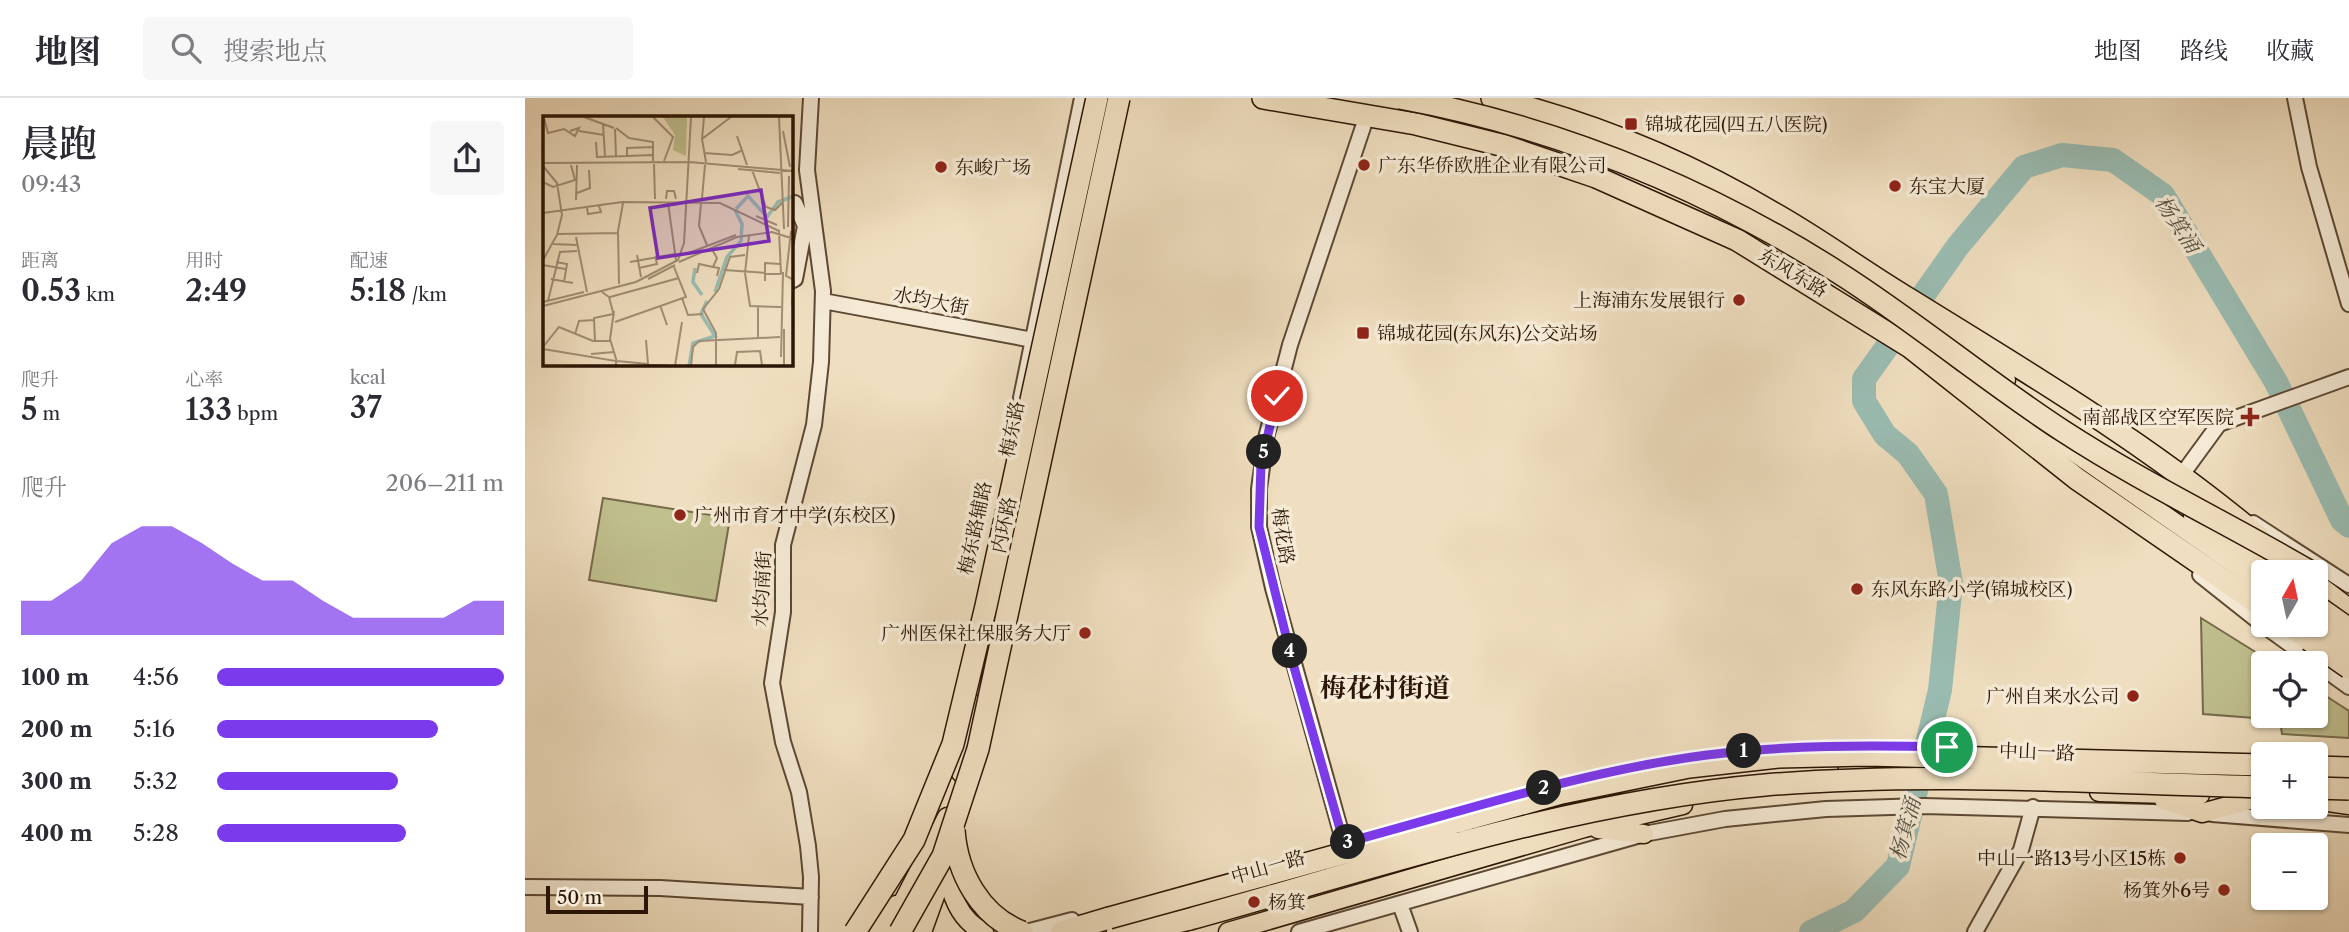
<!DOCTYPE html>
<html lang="zh">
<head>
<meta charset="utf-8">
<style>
  body { margin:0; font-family:"Libre Caslon Text","Noto Serif SC",serif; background:#f7f7f7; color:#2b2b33; height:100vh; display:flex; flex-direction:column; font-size:26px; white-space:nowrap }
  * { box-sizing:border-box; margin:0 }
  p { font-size:23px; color:#7c7c81 }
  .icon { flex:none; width:38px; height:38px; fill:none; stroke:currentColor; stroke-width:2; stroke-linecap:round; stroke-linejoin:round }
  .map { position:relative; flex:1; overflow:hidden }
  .sheet { display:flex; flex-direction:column; background:#fff; width:525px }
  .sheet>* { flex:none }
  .needle { width:46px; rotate:9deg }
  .controls { position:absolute; left:1726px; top:462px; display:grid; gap:14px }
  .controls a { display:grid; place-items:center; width:77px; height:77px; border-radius:7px; background:#fff; box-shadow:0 2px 5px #0004; font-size:35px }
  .scale { position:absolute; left:21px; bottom:18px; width:102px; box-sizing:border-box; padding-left:7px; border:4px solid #2c1605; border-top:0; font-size:19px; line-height:24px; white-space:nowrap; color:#2c1605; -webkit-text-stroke:5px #f5ead5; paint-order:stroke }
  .pin { position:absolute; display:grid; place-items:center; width:60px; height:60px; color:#fff; margin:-30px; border:4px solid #fff; border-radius:50%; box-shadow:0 2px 7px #0007 }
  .km { position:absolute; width:35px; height:35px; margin:-18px; border-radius:50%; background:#222; color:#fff; font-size:19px; line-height:35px; text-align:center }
  .round { display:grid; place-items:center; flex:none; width:74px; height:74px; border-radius:7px; background:#f7f7f7 }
  .headline { display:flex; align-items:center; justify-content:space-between; height:119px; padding:0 21px }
  h1 { font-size:38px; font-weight:600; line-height:52px }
  .metrics { display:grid; grid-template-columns:repeat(3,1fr); gap:10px; height:119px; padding:7px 21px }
  .metrics div { display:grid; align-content:center }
  .metrics b { font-size:30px; font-weight:600 }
  .metrics small { font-size:19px; font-weight:400 }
  .metrics p { font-size:19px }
  .chart { height:196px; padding:14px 21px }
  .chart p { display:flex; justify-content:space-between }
  .chart svg { width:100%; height:126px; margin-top:7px; fill:#7c3aed; opacity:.7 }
  ul { padding:0 21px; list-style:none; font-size:23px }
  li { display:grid; grid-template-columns:112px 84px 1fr; align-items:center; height:52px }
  li i { height:18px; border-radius:9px; background:#7c3aed }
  header { display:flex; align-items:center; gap:42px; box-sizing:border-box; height:98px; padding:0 35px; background:#fff; border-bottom:2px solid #e1e1e2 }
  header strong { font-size:33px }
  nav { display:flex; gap:38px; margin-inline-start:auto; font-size:24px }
  .search { width:490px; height:63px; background:#f7f7f7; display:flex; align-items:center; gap:18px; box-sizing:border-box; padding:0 24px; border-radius:7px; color:#7c7c81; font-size:26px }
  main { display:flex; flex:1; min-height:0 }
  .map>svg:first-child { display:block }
</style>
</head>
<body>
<header>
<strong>地图</strong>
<div class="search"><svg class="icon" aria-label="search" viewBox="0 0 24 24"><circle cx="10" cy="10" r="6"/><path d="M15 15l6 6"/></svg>搜索地点</div>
<nav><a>地图</a><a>路线</a><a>收藏</a></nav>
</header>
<main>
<section class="sheet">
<div class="headline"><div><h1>晨跑</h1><p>09:43</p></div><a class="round"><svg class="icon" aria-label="share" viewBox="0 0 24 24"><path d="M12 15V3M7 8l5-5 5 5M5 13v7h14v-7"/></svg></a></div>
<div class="metrics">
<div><p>距离</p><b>0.53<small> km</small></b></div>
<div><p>用时</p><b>2:49</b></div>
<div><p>配速</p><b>5:18<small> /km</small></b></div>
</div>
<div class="metrics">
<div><p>爬升</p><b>5<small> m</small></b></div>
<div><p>心率</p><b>133<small> bpm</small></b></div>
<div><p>kcal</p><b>37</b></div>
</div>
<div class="chart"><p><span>爬升</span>206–211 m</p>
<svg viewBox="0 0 160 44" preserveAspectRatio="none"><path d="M0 44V32L10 32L20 25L30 12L40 6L50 6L60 12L70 19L80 25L90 25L100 32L110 38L120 38L130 38L140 38L150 32L160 32V44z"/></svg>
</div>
<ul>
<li><b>100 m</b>4:56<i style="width:100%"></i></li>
<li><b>200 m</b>5:16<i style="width:77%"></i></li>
<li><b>300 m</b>5:32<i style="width:63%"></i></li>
<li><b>400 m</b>5:28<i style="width:66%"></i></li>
</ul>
</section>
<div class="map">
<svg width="1824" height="834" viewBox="0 0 1824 834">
  <rect width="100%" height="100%" fill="#efdebf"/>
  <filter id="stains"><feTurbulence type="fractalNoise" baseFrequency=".00286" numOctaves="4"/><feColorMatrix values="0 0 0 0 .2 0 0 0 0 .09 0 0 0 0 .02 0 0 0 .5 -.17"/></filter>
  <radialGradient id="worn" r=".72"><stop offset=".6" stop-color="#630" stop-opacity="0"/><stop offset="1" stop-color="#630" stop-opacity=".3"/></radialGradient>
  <path fill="#c0bf8e" stroke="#766a4a" stroke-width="2" d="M78,400l127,20 -14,83 -127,-21z
    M1676,520l72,45h-10v53h52v-27l34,22v27l-67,-4 -2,-14 -77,-6z"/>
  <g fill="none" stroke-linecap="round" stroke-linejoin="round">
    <path stroke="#9abcb2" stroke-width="24" d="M1380,223l53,-75 66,-79 38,-12 51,5 50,35 113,187 66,138 7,6
      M1286,834l43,-21 44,-45 42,-176 11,-107 -15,-89 -28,-40 -23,-19 -21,-34v-22l25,-35"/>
    <defs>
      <path id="minor" d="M1770,0l14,69 40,137
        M266,183l4,-2 10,-53 -10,-23
        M298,203l210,39
        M496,300l61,-300
        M1656,378l38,-52 130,-47
        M1728,425l96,62
        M1675,477l63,50
        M1738,527l86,62
        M1687,716l137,11
        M819,745l-71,-255 -14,-61v-38l7,-51 24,-93 77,-230
        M0,789l135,1 151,9
        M875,806l10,28
        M285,834l1,-55 -3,-31 -9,-54 -16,-50 -11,-59 11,-71v-67l31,-120 7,-63 2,-71 -16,-121 4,-72
        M501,834l46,-12
        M774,834l345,-98 81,-15 101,-10 98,-3 264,7
        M1450,834l46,-82 12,-43"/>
      <path id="major" d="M1419,231l62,51
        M1439,281l100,66 199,139
        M1668,418l80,56
        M483,467l17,-93
        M436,675l16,-68
        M1574,694l101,3
        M1639,702l38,13 59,-16
        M1790,702l34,5
        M963,728c111,-32 225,-53 341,-55
        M1073,731l46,5
        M423,768c1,27 11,54 36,66
        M349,834l22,-27
        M367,834l12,-32 43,-83
        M397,834l26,-72
        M591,834l29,-8
        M703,834l356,-104 99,-23"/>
      <path id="highway" d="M738,0l153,26 89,22 91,31 141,63 173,107 167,132 186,128
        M967,0c98,24 196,64 283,116 46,26 89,58 134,85 120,74 242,147 350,238
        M1790,486l34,26
        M1764,527l20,15
        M1790,669l34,1
        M537,834l47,-14
        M609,834l56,-13"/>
    </defs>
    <use href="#minor" stroke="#5d4834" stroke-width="18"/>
    <use href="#major" stroke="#2c1605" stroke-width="21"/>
    <use href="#highway" stroke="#2c1605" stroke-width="24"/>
    <use href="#minor" stroke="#f5ead5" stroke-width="14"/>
    <use href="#major" stroke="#efdebf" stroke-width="18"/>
    <use href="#highway" stroke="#efdebf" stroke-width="21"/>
    <defs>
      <path id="major-bridge" d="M1790,505l34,24
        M1790,524l34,25"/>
      <path id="highway-bridge" d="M875,0c156,29 304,89 439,175 77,49 147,108 224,158 80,52 166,93 248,141
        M1784,542l40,28
        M1790,690l34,1
        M429,732c3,43 26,86 68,102
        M584,820l453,-125 127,-26 89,-10 89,-2 396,10
        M665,821c188,-52 379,-117 575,-134 165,-14 333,-2 498,2
        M330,834l59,-92 39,-96 33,-138 111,-508
        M375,834l43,-76 35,-107 141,-651"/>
    </defs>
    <use href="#major-bridge" stroke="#2c1605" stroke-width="21" stroke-linecap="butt"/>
    <use href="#highway-bridge" stroke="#2c1605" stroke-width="24" stroke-linecap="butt"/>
    <use href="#major-bridge" stroke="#efdebf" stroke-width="18"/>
    <use href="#highway-bridge" stroke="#efdebf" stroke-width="21"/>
  </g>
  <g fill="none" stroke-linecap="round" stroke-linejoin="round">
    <defs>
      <path id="route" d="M752,298l-16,68 -2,63 33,133 52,183c120,-32 239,-72 363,-88 80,-10 160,-10 240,-8"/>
    </defs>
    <use href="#route" stroke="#fff" stroke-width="14"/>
    <use href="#route" stroke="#7c3aed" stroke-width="9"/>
  </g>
  <g fill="#8f2418" stroke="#f5ead5" stroke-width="2.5">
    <rect x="1099" y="19" width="14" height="14" rx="3.5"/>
    <circle cx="839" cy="67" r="7"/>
    <circle cx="416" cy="69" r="7"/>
    <circle cx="1370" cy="88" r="7"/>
    <circle cx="1214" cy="202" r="7"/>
    <rect x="831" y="228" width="14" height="14" rx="3.5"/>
    <path d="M1721.5 308.5h7v7h7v7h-7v7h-7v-7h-7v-7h7z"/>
    <circle cx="155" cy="417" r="7"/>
    <circle cx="1332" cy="491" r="7"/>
    <circle cx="560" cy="535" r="7"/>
    <circle cx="1608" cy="598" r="7"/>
    <circle cx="1655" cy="760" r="7"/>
    <circle cx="1699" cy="792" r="7"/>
    <circle cx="729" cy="804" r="7"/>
  </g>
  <g text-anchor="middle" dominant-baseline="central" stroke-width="7" stroke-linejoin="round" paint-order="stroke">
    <g font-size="19" fill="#2c1605" stroke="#f5ead5" text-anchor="start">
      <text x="1120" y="26">锦城花园(四五八医院)</text>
      <text x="853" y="67">广东华侨欧胜企业有限公司</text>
      <text x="430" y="69">东峻广场</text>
      <text x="1384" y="88">东宝大厦</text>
      <text x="1200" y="202" text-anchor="end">上海浦东发展银行</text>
      <text x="852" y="235">锦城花园(东风东)公交站场</text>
      <text x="1709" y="319" text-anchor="end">南部战区空军医院</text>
      <text x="169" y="417">广州市育才中学(东校区)</text>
      <text x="1346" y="491">东风东路小学(锦城校区)</text>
      <text x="546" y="535" text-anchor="end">广州医保社保服务大厅</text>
      <text x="1594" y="598" text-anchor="end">广州自来水公司</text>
      <text x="1641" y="760" text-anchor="end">中山一路13号小区15栋</text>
      <text x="1685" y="792" text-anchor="end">杨箕外6号</text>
      <text x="743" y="804">杨箕</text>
    </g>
    <g font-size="19" fill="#2c1605" stroke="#f5ead5">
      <text transform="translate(1268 175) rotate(31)">东风东路</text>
      <text transform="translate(406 203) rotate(11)">水均大街</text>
      <text transform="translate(487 331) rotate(-79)">梅东路</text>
      <text transform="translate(479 427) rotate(-78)">内环路</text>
      <text transform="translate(450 430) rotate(-78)">梅东路辅路</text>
      <text transform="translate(758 438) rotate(81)">梅花路</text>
      <text transform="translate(237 491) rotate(-87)">水均南街</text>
      <text transform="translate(1512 654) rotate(2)">中山一路</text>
      <text transform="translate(743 769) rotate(-16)">中山一路</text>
    </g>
    <g font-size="21" font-style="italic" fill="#525042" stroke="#f5ead5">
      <text transform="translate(1653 126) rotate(56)">杨箕涌</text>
      <text transform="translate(1380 731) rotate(-75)">杨箕涌</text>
    </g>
    <g font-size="26" font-weight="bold" fill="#2c1605" stroke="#f5ead5">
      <text x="860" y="590">梅花村街道</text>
    </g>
  </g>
  <g transform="translate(18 18)">
    <rect width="250" height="250" fill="#efdebf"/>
    <path d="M120,1h24l-1,39 -13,-6 2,-15z" fill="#c0bf8e"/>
    <path fill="none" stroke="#9abcb2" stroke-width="3.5" d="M193,93l12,-13 19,21 11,-15 16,-6M152,152l-2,14 9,13M172,176l12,-35 14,-16 1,-17 -7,-14M146,250l4,-23 22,-7 -14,-22 6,-13"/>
    <path fill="none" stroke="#a18e75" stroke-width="2" d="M41,1l30,11M110,1l20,20 -9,24M236,1l5,112M1,2l4,15 16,-4 11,7 4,-8 -9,3M60,8l2,32M73,12l13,10 24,4v19M72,13l1,27M36,15l25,4M240,15l7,36M194,20l10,29M159,23l2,-22M53,26l1,15 30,-1v-8l26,-1M161,37l28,2 11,-5M84,40l25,-1M163,46l-4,-23 29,-22M0,47l146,-1 105,9M111,48l1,35M0,50l14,17 5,32 -5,20 -14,25M195,53l42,4M209,54l14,37 9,3 7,-7M0,66l10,5 22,-7 -4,-15M34,77l13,-5 -1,-18M159,82l3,-33M123,83l1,-8h7l2,8M33,84l1,-35M125,87l8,57M158,87l-2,23 8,19M44,92l1,6 13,-2 -2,-6M0,97l79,-11 98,1 59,28 2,43M213,100l21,9M245,111l1,-51M248,115l-5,45 8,4M15,118l60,-1M206,120l-4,37 5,33 31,1M33,121l11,55M10,128l24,1M168,132l6,10 -4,9M143,138l50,-19M94,139l4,22M13,146l11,2 -3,18M87,146l45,-8M136,146l58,-25 35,-5 22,7M0,149l22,4M96,152l18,-4 -2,-8M181,154l57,4M154,157l2,-9 14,3 6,1 -2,8M8,163l22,4M105,163l27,-14M222,165v-18l15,1M76,168l-1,-53 5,-28M59,176l7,5 5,19M67,181l69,-19M139,182l6,17 15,-1M5,185l12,-49 17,-1M0,186l41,-10M117,189l7,20M249,189l2,-24M0,190l93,-24 42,-22 6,-17 7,-126M215,190v31M71,195l-4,28 7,23M72,206l71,-25 -12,-30M241,213v37M32,218l4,-13 15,-1M103,224l2,24M52,225l-1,-23 19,-4M0,231l16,-20 34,14h18M0,233l73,12v5M48,238l23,-2M238,241l2,-85M74,245l52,5M192,249l2,-13 23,-1 2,14M132,250l7,-44M148,250l2,-19 6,-6 81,-4M173,250v-33l-13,-24 16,-20 11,-32 15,-2M188,250h50"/>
    <path fill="#7b2cbf" fill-opacity="0.15" stroke="#7b2cbf" stroke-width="3.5" d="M218,74l8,51 -111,17 -8,-50z"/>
    <rect width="250" height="250" fill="none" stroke="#2c1605" stroke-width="3.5"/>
  </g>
  <rect width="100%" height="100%" filter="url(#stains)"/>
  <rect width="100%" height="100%" fill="url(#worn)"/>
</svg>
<div class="controls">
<a><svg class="needle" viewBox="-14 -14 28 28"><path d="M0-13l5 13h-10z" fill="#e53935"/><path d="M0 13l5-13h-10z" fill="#7c7c81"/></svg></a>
<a><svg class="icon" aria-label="locate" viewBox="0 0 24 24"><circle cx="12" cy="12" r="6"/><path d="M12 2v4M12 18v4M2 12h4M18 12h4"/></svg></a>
<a>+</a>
<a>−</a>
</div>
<div class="scale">50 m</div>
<div class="pin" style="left:1422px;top:649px;background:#1e9e55"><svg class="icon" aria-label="arrive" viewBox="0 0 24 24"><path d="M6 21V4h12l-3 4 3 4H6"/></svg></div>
<div class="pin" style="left:752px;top:298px;background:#d93025"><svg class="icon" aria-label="check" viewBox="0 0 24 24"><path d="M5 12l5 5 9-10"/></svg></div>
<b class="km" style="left:1219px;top:653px">1</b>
<b class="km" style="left:1019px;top:690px">2</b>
<b class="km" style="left:823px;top:744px">3</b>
<b class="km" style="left:765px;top:553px">4</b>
<b class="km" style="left:739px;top:354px">5</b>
</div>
</main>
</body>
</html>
